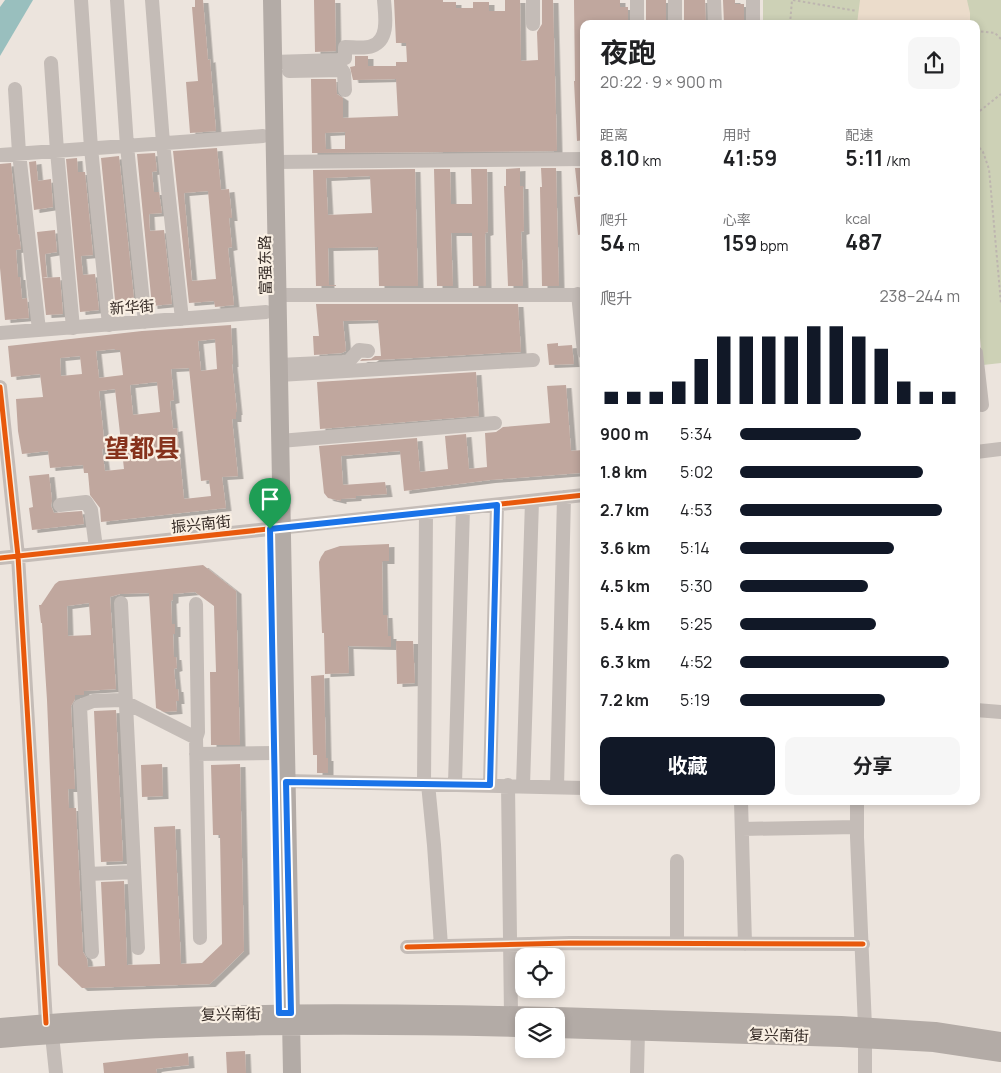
<!DOCTYPE html>
<html lang="zh">
<head>
<meta charset="utf-8">
<style>
  body { margin:0; font-family:Manrope,"Noto Sans SC",sans-serif; background:#f6f6f6; color:#202124; height:100vh; display:flex; flex-direction:column; font-size:19px; white-space:nowrap }
  * { box-sizing:border-box; margin:0 }
  p { font-size:16px; color:#757577 }
  .icon { flex:none; width:28px; height:28px; fill:none; stroke:currentColor; stroke-width:2; stroke-linecap:round; stroke-linejoin:round }
  .map { position:relative; flex:1; overflow:hidden }
  .drawer { position:absolute; left:580px; top:20px; width:400px; height:785px; display:flex; flex-direction:column; background:#fff; border-radius:10px; box-shadow:0 2px 8px #0003 }
  .drawer>* { flex:none }
  .tools { position:absolute; left:515px; top:948px; display:grid; gap:10px }
  .tools a { display:grid; place-items:center; width:50px; height:50px; border-radius:10px; background:#fff; box-shadow:0 2px 8px #0003; font-size:25px }
  .pin { position:absolute; display:grid; place-items:center; width:42px; height:42px; color:#fff; margin:-51px -21px; border-radius:50% 50% 50% 0; rotate:-45deg; box-shadow:0 0 5px #0007 }
  .pin .icon { rotate:45deg }
  .round { display:grid; place-items:center; flex:none; width:52px; height:52px; border-radius:10px; background:#f6f6f6 }
  .headline { display:flex; align-items:center; justify-content:space-between; height:85px; padding:0 20px }
  h1 { font-size:28px; font-weight:700; line-height:38px }
  .figures { display:grid; grid-template-columns:repeat(3,1fr); gap:8px; height:85px; padding:5px 20px }
  .figures div { display:grid; align-content:center }
  .figures b { font-size:21px; font-weight:700 }
  .figures small { font-size:14px; font-weight:400 }
  .figures p { font-size:14px }
  .chart { height:140px; padding:10px 20px }
  .chart p { display:flex; justify-content:space-between }
  .chart svg { width:100%; height:90px; margin-top:5px; stroke:#111827; stroke-width:6 }
  .cta { display:flex; gap:10px; margin-top:auto; padding:10px 20px }
  .cta a { flex:1; height:58px; border-radius:10px; background:#111827; color:#fff; font-size:20px; font-weight:700; line-height:58px; text-align:center }
  .cta a+a { background:#f6f6f6; color:#202124 }
  ul { padding:0 20px; list-style:none; font-size:16px }
  li { display:grid; grid-template-columns:80px 60px 1fr; align-items:center; height:38px }
  li i { height:12px; border-radius:6px; background:#111827 }
  .map>svg:first-child { display:block }
</style>
</head>
<body>
<div class="map">
<svg width="1001" height="1073" viewBox="0 0 1001 1073">
  <defs>
    <filter id="shadow"><feDropShadow dx="5.5" dy="3" stdDeviation="0" flood-color="#0004"/></filter>
  </defs>
  <rect width="100%" height="100%" fill="#ece4dd"/>
  <path fill="#cdd1b6" d="M763,0h238v363l-18,2 -7,-64v-277h-213z"/>
  <path fill="#ebdccb" d="M860,0h107l3,13v11h-113z"/>
  <path fill="#99bfbe" d="M5,0h28l-33,56v-49z"/>
  <path fill="#c0a79e" fill-rule="evenodd" filter="url(#shadow)" d="M195,0h8l5,60 2,-1 6,72 -26,2 -4,-51 12,-1 -6,-74h3z
    M314,0h21l1,51 -21,1z
    M394,0h49v2h13v6h17v-6h16v9h16v-11h15l1,61 17,-1 -1,-28 5,-8v-24h11l4,151 -245,2 -1,-74h25l1,15 6,4v20l55,-2 -2,-37 -43,1 -3,-13 5,-1v-10h13v10h28v-4h11l-1,-19h-10zM345,132v17h-19l-1,-16z
    M574,0h46v7h8v17h-44v116l-7,1 -3,-60h1z
    M646,0h20v24h-20z
    M684,0h21l1,24h-22z
    M723,0h12v4h9v20h-20z
    M217,148l4,42 8,-1 3,29h-3l3,29 -4,1 6,57 -19,2 -1,-6 -25,2 -16,-152zM208,191l8,88 -24,2 -8,-88z
    M155,153l2,18 -5,1 2,20h5l3,21 -13,1 1,17 14,-1 8,74 -20,2 -15,-152z
    M119,156l16,152 -19,2 -15,-152z
    M77,158l1,14h7l8,83 -12,1 2,19 12,-1 4,36 -19,2 -14,-153z
    M36,161l2,20 13,-2 2,28 -19,3 -5,-48z
    M11,163l7,72 1,-1 2,15 -5,1 2,27h2l2,22 5,-1 2,20 -24,2 -5,-52v-104z
    M520,168v18h3l1,45 -3,1 2,54h-15l-4,-100h2v-17z
    M541,168h15l3,118h-17l-2,-99h2z
    M575,168h9v26l-6,1z
    M415,169l3,117h-39l-1,-39 -50,1 1,37h7v1h-20l-3,-116zM370,176l2,37 -44,2 -2,-37z
    M434,169h16l1,35h21l-1,-35h16l1,63 -3,1 1,53h-13l-1,-53h-21l2,53h-16z
    M584,196v38l-6,1 -4,-38z
    M55,230l2,22 -12,2 2,23 -5,1 -5,-46z
    M60,277l3,37 -17,1 -4,-37z
    M316,304h202l3,48 -161,9 2,-2h9l4,-3h6l-3,-36 -35,1 3,30 -4,2 -28,2 -1,-19h6z
    M231,325l2,39h-1l5,48h-1v7h-4l6,57 -16,1 4,31 -125,14 -1,-14 -10,-13 -2,-22h-4l-1,-8 -33,3 -2,-17 -26,3 -4,-23 -2,-32 27,-2 -3,-23 -29,3 -3,-31 134,-15zM215,339l2,30 -16,2 -3,-30zM115,349v1h5l3,25 -24,3 -3,-27zM80,356l2,18 -21,2 -1,-18zM189,368l12,113 8,-1 2,16 -27,3 -7,-71 -4,1 -3,-28 4,-1 -3,-31zM157,382l3,30 -27,3 -3,-30zM115,389l9,80 -19,2 -3,-22h3l-6,-58z
    M558,343v3l14,-1 2,19 -25,1 -2,-21z
    M476,372l3,44 -159,13 -3,-47z
    M566,385l5,66 12,-1 1,19 -4,4 -90,7 -86,11 -4,-40 -59,5 2,29 42,-3 2,12 -31,2v2l-15,1v2l-13,-3 -4,-5 -5,-47 98,-8 3,34 28,-3 -3,-33 21,-2 3,35 18,-2 -2,-34 11,-1 7,-5 47,-4 -3,-37z
    M49,474l3,27 -1,5 3,7 28,-2 2,13 -52,6 -3,-22 4,-1 -4,-31z
    M389,544v17h-7l1,54h4l1,21h3v11l-43,-1 1,27 -24,1 -1,-41h-2l-3,-71 2,-5 4,-6 15,-5z
    M203,565l33,26 4,154h-29l-1,-73h6l-2,-66 -19,-14 -22,2v6l-2,1 1,23h3v10h-2l1,23h2l1,11 -3,1 2,20h2l1,12h-3l1,10 -13,1 -8,-4 -7,-115 -29,1 -10,3 6,92 -32,2v4h-9v4l-4,7 4,83h-7l1,19h7l7,144 4,7 1,8 17,-1 -4,-84 23,-1 3,84 33,-1 -6,-137 21,-1 6,138 21,-1 20,-19 -2,-109h-7l-2,-70 29,-1 4,187 -34,33 -128,4 -24,-23 -11,-265 -5,-77h-1l-2,-18h2l14,-21 4,-3zM89,603l2,32 -23,1 -1,-30z
    M396,641h17l2,42 -18,1z
    M324,675l2,83h2v15h-11v-18h-4l-2,-79z
    M116,710l7,151 -22,1 -7,-151z
    M162,764l1,32 -21,1 -1,-32z
    M245,1051l1,22h-19l-1,-21z
    M188,1053l1,12 -26,3 -7,1 1,4h-53l-1,-10z"/>
  <g fill="none" stroke-linecap="round" stroke-linejoin="round">
    <path stroke="#bdb5af" stroke-width="2" stroke-dasharray="2.5 2.5" stroke-linecap="butt" d="M793,0l64,11
      M790,24l2,-24
      M976,31l19,2 6,6
      M976,114l25,-20
      M976,144l7,8 6,17 12,134"/>
    <path stroke="#c4bcb7" stroke-width="14" d="M81,0l10,148 18,177
      M117,0l10,146 18,176
      M152,0l11,143 19,176
      M533,0v24
      M637,0v24
      M675,0v24
      M714,0l1,24
      M753,24v-24
      M273,62l66,-2 6,-2v-11c8,0 20,2 27,-1 18,-6 13,-32 12,-46
      M51,63l6,88 16,177
      M289,71l53,-1 2,3 1,17
      M15,89l4,64 20,177
      M0,155l263,-19
      M275,162l309,-3
      M578,294l6,58
      M277,295h307
      M0,333l266,-21
      M976,353l6,52
      M279,365l64,-3 6,-1 10,-11 9,1
      M279,375l254,-15
      M0,387l18,169 28,467
      M280,441l215,-18
      M976,452l25,-3
      M60,505l26,-3 5,8 5,38
      M0,558l584,-63
      M121,603l17,345
      M196,604l2,128 -2,6 4,200
      M976,710l25,2
      M196,754l78,-1
      M286,781l298,7
      M424,784l2,-271
      M428,784l6,61 7,101
      M455,784l8,-276
      M490,785l7,-280
      M508,785l3,230
      M523,786l9,-285
      M557,787l7,-290
      M741,801l4,143
      M857,801v36l8,190
      M742,829l115,-2
      M677,861v82
      M88,874l46,-2
      M407,947l163,-4 293,1
      M92,952l-12,-246 13,-5 28,-1 75,38
      M52,1035l4,38
      M637,1073l1,-42
      M865,1073v-34"/>
    <path stroke="#b3aba6" stroke-width="18" d="M272,0l20,1073
      M556,1016l285,9 94,6 66,10
      M0,1027c184,-17 368,-15 552,-11
      M556,1029l285,9 93,5 67,10
      M0,1039c174,-15 349,-15 524,-11"/>
    <defs>
      <path id="cycleway" d="M0,387l18,169 28,467
        M0,558l584,-63
        M407,947l163,-4 293,1"/>
    </defs>
    <use href="#cycleway" stroke="#f9efe3" stroke-width="8"/>
    <use href="#cycleway" stroke="#e8590c" stroke-width="5"/>
  </g>
  <g fill="none" stroke-linecap="round" stroke-linejoin="round">
    <defs>
      <path id="route" d="M497,505l-7,280 -204,-3 5,231h-12l-9,-484z"/>
    </defs>
    <use href="#route" stroke="#fff" stroke-width="10"/>
    <use href="#route" stroke="#1a73e8" stroke-width="6"/>
  </g>
  <g text-anchor="middle" dominant-baseline="central" stroke-width="4.5" stroke-linejoin="round" paint-order="stroke">
    <g font-size="15" fill="#342a25" stroke="#f9efe3">
      <text transform="translate(265 265) rotate(-91)">富强东路</text>
      <text transform="translate(132 307) rotate(-4)">新华街</text>
      <text transform="translate(201 524) rotate(-6)">振兴南街</text>
      <text transform="translate(231 1014) rotate(-1)">复兴南街</text>
      <text transform="translate(779 1035) rotate(2)">复兴南街</text>
    </g>
    <g font-size="25" font-weight="bold" fill="#86321c" stroke="#f9efe3">
      <text x="142" y="447">望都县</text>
    </g>
  </g>
</svg>
<div class="tools">
<a><svg class="icon" aria-label="locate" viewBox="0 0 24 24"><circle cx="12" cy="12" r="6"/><path d="M12 2v4M12 18v4M2 12h4M18 12h4"/></svg></a>
<a><svg class="icon" aria-label="layers" viewBox="0 0 24 24"><path d="M12 4l9 5-9 5-9-5zM3 14l9 5 9-5"/></svg></a>
</div>
<div class="pin" style="left:270px;top:529px;background:#1e9e55"><svg class="icon" aria-label="arrive" viewBox="0 0 24 24"><path d="M6 21V4h12l-3 4 3 4H6"/></svg></div>
<section class="drawer">
<div class="headline"><div><h1>夜跑</h1><p>20:22 · 9 × 900 m</p></div><a class="round"><svg class="icon" aria-label="share" viewBox="0 0 24 24"><path d="M12 15V3M7 8l5-5 5 5M5 13v7h14v-7"/></svg></a></div>
<div class="figures">
<div><p>距离</p><b>8.10<small> km</small></b></div>
<div><p>用时</p><b>41:59</b></div>
<div><p>配速</p><b>5:11<small> /km</small></b></div>
</div>
<div class="figures">
<div><p>爬升</p><b>54<small> m</small></b></div>
<div><p>心率</p><b>159<small> bpm</small></b></div>
<div><p>kcal</p><b>487</b></div>
</div>
<div class="chart"><p><span>爬升</span>238–244 m</p>
<svg viewBox="0 0 160 44" preserveAspectRatio="none"><path d="M5 44V38M15 44V38M25 44V38M35 44V33M45 44V22M55 44V11M65 44V11M75 44V11M85 44V11M95 44V6M105 44V6M115 44V11M125 44V17M135 44V33M145 44V38M155 44V38"/></svg>
</div>
<ul>
<li><b>900 m</b>5:34<i style="width:55%"></i></li>
<li><b>1.8 km</b>5:02<i style="width:83%"></i></li>
<li><b>2.7 km</b>4:53<i style="width:92%"></i></li>
<li><b>3.6 km</b>5:14<i style="width:70%"></i></li>
<li><b>4.5 km</b>5:30<i style="width:58%"></i></li>
<li><b>5.4 km</b>5:25<i style="width:62%"></i></li>
<li><b>6.3 km</b>4:52<i style="width:95%"></i></li>
<li><b>7.2 km</b>5:19<i style="width:66%"></i></li>
</ul>
<div class="cta"><a>收藏</a><a>分享</a></div>
</section>
</div>
</body>
</html>
